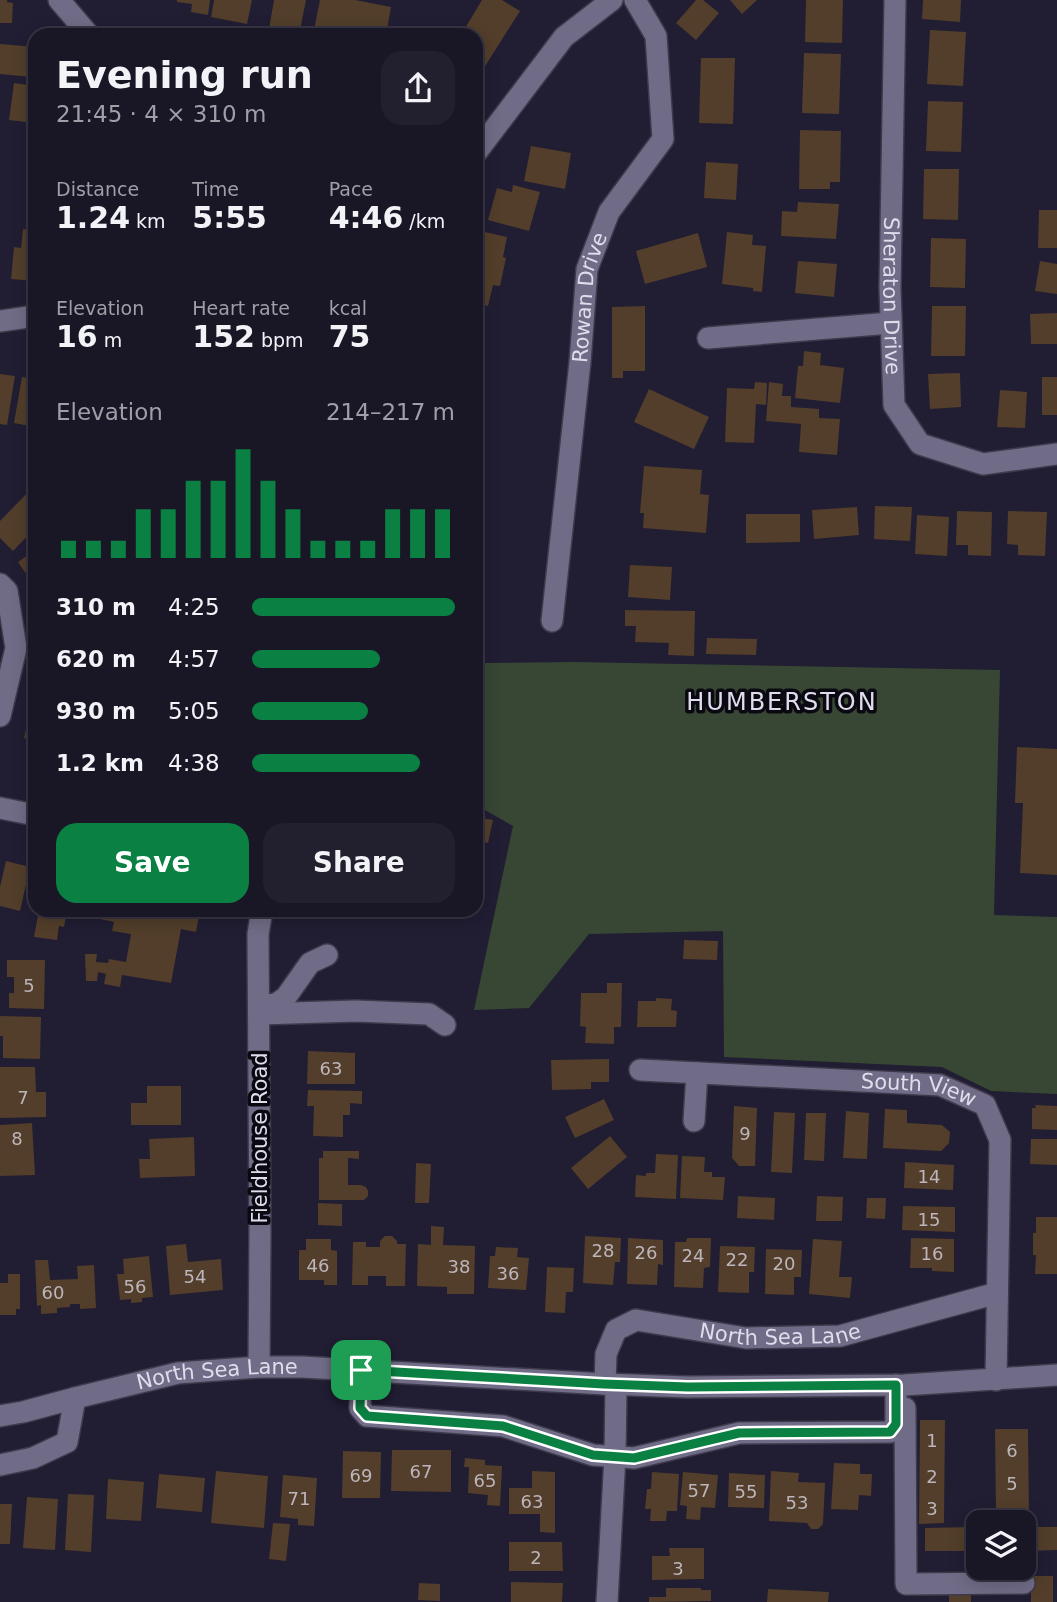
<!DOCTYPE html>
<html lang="en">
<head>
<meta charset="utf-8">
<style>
  body { margin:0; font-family:"DejaVu Sans",sans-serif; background:#221f2e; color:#f1f3f6; height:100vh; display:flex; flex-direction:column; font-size:26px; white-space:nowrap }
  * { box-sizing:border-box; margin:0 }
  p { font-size:23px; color:#9f9fa7 }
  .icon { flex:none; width:38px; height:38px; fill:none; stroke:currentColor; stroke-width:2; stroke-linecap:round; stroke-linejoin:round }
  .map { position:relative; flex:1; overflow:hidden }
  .side { position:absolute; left:28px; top:28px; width:455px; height:889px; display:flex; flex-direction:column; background:#191626; border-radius:21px; box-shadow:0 4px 18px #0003,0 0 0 2px #373543 }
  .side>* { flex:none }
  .tools { position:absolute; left:966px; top:1510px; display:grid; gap:14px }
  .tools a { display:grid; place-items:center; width:70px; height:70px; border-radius:14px; background:#191626; box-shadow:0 4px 18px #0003,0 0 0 2px #373543; font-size:35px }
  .pin { position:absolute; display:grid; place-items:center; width:60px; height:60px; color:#fff; margin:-30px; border-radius:14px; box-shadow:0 4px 10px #0006 }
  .round { display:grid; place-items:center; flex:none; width:74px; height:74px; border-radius:21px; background:#221f2e }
  .headline { display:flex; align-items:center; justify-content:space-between; height:119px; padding:0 28px }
  h1 { font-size:38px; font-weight:700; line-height:52px }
  .stats { display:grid; grid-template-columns:repeat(3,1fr); gap:10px; height:119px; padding:7px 28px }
  .stats div { display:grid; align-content:center }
  .stats b { font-size:30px; font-weight:700 }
  .stats small { font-size:19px; font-weight:400 }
  .stats p { font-size:19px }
  .chart { height:196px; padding:14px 28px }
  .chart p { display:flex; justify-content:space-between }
  .chart svg { width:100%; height:126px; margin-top:7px; stroke:#0b8043; stroke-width:6 }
  .cta { display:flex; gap:14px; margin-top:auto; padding:14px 28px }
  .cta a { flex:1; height:80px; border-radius:21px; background:#0b8043; color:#fff; font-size:28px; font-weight:700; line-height:80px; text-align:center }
  .cta a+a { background:#221f2e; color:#f1f3f6 }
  ul { padding:0 28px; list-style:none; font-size:23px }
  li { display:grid; grid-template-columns:112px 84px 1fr; align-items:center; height:52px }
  li i { height:18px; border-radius:9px; background:#0b8043 }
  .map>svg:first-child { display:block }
</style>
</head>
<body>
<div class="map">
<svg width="1057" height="1602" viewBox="0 0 1057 1602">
  <rect width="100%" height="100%" fill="#211d33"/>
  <path fill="#374734" d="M574,662l426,8 -6,245 63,2v177l-66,-3 -49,-24 -218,-10 -1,-126 -134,3 -60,74 -55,2 39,-184 -37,-21v-121l9,-21z"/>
  <path fill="#523e2a" d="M0,0h7v2l6,1 -1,20h-12z
    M177,0h33l-2,15 -17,-3 1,-8 -15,-2z
    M214,0h38l-5,24 -36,-7z
    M274,0h32l-7,35h-31z
    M320,0h35l36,7 -5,28h-73z
    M482,0h20l18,11 -38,60 -6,-3v-33h-15z
    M696,0h7l16,13 -23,27 -20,-17z
    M730,0h27l-15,14z
    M806,0h37l-1,43 -37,-1z
    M923,0h38l-1,22 -38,-3z
    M930,30l36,2 -3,54 -36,-2z
    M0,44l35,3 -3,30 -32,-3z
    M804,53l37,1 -2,60 -37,-1z
    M701,58h34l-2,66 -34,-1z
    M14,83l21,3v37l-26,-3z
    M928,101l35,1 -2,50 -35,-1z
    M800,130l41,1 -1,51h-10v7h-31z
    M531,146l40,7 -6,36 -41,-8z
    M706,162l32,2 -2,36 -32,-2z
    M924,169h35l-1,51 -35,-1z
    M513,185l27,7 -11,39 -41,-11 9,-32 15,4z
    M798,202l41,2 -3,35 -55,-3 1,-25 15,1z
    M1039,210h18v38h-19z
    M23,229l12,1v51l-24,-2 3,-32 7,1z
    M476,230l31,7 -4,20 3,1 -6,28 -7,-1 -5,21 -12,-3z
    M727,232l26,3 -1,10 14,1 -4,46 -9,-1v-3l-31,-4z
    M698,233l9,34 -62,17 -9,-33z
    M931,238l35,1 -1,49 -35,-1z
    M798,261l39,3 -3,33 -39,-4z
    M1040,261l17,3v30l-22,-3z
    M645,306v65h-22v7h-11v-71z
    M932,306h34l-1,50h-34z
    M1057,313v31h-26l-1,-30z
    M804,351l17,2 -1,12 24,3 -4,35 -45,-5 3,-32h5z
    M960,373l1,34 -31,2 -2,-35z
    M0,374l15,2 -8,49 -7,-1z
    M22,377l13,2v48l-21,-4z
    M1042,377h15v38h-15z
    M755,382l12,1 -1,22 -10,-1 -2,39 -29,-1 2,-54 27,1z
    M769,382l14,2 -1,12h9v11l28,2v9l21,1 -3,36 -38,-3 2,-28 -35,-3z
    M649,389l60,28 -15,32 -60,-27z
    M1000,390l27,2 -2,36 -28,-1z
    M644,466l58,4 -2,24 9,1 -3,38 -63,-5 1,-15h-4z
    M35,485v43l-22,23 -13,-13v-17z
    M875,506l37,1 -2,34 -36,-2z
    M857,507l2,28 -45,4 -2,-29z
    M957,511l35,1 -1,44 -23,-1v-10h-12z
    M1008,511l39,1 -2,44 -27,-1v-10l-11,-1z
    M746,514h54v28l-54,1z
    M917,515l32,2 -2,39 -32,-2z
    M35,550v37l-17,-25z
    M630,565l42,2 -2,33 -42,-3z
    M625,610l70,1 -1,45 -26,-1 1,-12 -34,-1 1,-16h-11z
    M707,638l50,1 -1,16 -50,-1z
    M31,709l4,1v31l-11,-3z
    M1017,747l40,2v126l-37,-2 3,-70h-8z
    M476,817l17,3 -5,23 -12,-3z
    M6,861l24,6 -10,44 -20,-5v-19z
    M39,910h28l-3,17 -5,-1 -2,14 -23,-3z
    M101,910h99l-4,22 -15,-3 -10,54 -49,-8 -2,12 -16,-3 2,-10 -8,-2 -1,9h-11l-1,-27h12l-1,8 12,1 1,-4 17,3 5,-28 -19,-3 2,-9 -14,-3z
    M684,940l34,1 -1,19 -34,-1z
    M7,960h38l-1,49 -35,-1v-15h5v-16h-7z
    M607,983h15l-1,44h-7v17l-29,-1 1,-16 -6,-1 1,-33h26z
    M656,998l16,1 -1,11 6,1 -1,16h-39l1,-26h18z
    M0,1016l41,1 -1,42 -37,-1v-22h-3z
    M308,1051l47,2v31h-48z
    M609,1059v23h-18v7l-39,1 -1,-30z
    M0,1067h35l1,25h10v25l-46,1z
    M147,1086h34v39h-50v-22h16z
    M308,1090l54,1v13l-12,-1v12h-7v22l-30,-1 1,-30h-7z
    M604,1099l10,21 -39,18 -10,-21z
    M1035,1105l22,1v24l-25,-1v-21h4z
    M734,1106l23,2 -2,58h-16l-7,-8z
    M885,1109l22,1v13l35,2 8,7 -1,11 -8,8 -58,-3z
    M846,1111l23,2 -2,46 -24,-1z
    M774,1112l21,1 -3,60 -21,-1z
    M806,1113h20l-2,48 -20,-1z
    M32,1123l3,52 -35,1v-51z
    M610,1136l17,21 -39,32 -17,-21z
    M194,1137l1,39 -55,2 -1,-19h11l-1,-20z
    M1031,1139h26v26l-27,-1z
    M323,1151h36v8l-11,-1v27h13l5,2 2,4v5l-4,4h-45v-42h4z
    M656,1154l22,1 -2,44 -41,-2 1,-22 10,1v-3h9z
    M682,1156l23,1 -1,15h8v5h13l-2,23 -43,-2z
    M905,1162l49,3 -1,25 -49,-2z
    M416,1163l15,1 -2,39h-14z
    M738,1196l37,2 -1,22 -37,-2z
    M817,1196l26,1 -1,24h-26z
    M867,1198h19l-1,21 -19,-1z
    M318,1203l24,1v22l-24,-1z
    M903,1206l52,1v25l-53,-2z
    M1036,1217h21v57h-22l1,-19h-3v-22h3z
    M431,1226l13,1 -1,18 32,1 -1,48h-27v-7l-30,-1 1,-42 13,1z
    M385,1236h7l5,5v3h9l-1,42h-19v-10h-18v9h-16l1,-43h13v5h14v-6z
    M585,1236l36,2 -1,24h-5l-2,23 -30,-2z
    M628,1238l35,2v25l-5,-1 -1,21 -30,-1z
    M687,1238h24l-1,29 -6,1 -1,20 -29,-1 1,-45h11z
    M911,1238l43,1v33l-22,-1v-3h-22z
    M306,1239h25v11l6,1v34h-13v-5h-25v-30h7z
    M813,1239l29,2 -3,36h13l-2,21 -41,-4z
    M186,1244l2,18 33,-3 2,31 -53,5 -4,-49z
    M720,1246l35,1 -1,25h-5v21l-31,-1z
    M496,1247l22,1 -1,9 12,1 -3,32 -38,-2 2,-32h5z
    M766,1249l36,1 -1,27h-7v18l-29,-1z
    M149,1256l4,41 -11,1v4l-11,1v-4l-11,1 -3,-26h7l-1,-15z
    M35,1260h13l2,20 28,-1 -1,-13 17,-1 2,43 -16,1v-5h-10v3l-13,1v5l-16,1v-9l-4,1z
    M547,1267l27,1 -1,24h-7l-1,21 -20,-1z
    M8,1274h12v35h-4v6h-16v-32h8z
    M920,1420h25l-1,103 -25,1z
    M995,1429h33l1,88h-33z
    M392,1450h59v42l-60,-1z
    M343,1451l38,1 -1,46h-38z
    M465,1458l20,2v5l17,1 -2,40 -13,-1 1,-10 -20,-2 1,-26h-5z
    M834,1463l26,1v10h12l-1,22 -12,-1 -1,15 -27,-1z
    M216,1471l52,5 -4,52 -53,-5z
    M532,1471l23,1v61l-15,-1v-18h-31v-26h23z
    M771,1471l28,2 -1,9 27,1 -2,41 -5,5h-7l-4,-6 -38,-2z
    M652,1472l27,2 -2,37h-10l-1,10h-16l1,-12h-6l2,-20h4z
    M683,1472l35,3 -3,33 -14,-1 -1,13 -14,-1 1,-13 -7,-1z
    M729,1473l36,2 -1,33 -36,-1z
    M159,1474l46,4 -3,34 -46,-4z
    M283,1475l34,3 -3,48 -16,-1v-6l-18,-2z
    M108,1479l36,3 -3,39 -35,-2z
    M68,1494l26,1 -3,57 -26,-2z
    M27,1497l31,2 -3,51 -32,-2z
    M0,1504h12l-2,40h-10z
    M273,1523l17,1 -4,37 -17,-2z
    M972,1527h6v24h-53v-23z
    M1024,1527h33v23l-33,1z
    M509,1542h53l1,29h-54z
    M669,1548h35v31l-52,1v-24h18z
    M1031,1576h22v26h-22z
    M511,1582l52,1 -1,19h-51z
    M419,1583l21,1v17l-22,-1z
    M666,1588h35v2h10v11l-62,1v-5h17z
    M768,1589l61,3 -1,10h-61z
    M971,1593v9h-22v-8z"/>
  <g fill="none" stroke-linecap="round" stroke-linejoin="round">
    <defs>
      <g id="minor">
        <path d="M59,0l30,35"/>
        <path id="s1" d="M895,0l-5,288 4,117 26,39 63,20 74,-10"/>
        <path d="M476,153l88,-116 48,-37"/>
        <path d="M0,321l35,-5"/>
        <path d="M708,338l183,-15"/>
        <path d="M0,584l7,7 9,57 -16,68"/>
        <path id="s2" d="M552,621l28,-259 7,-93 22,-57 54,-73 -7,-103 -21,-36"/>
        <path d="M0,808l35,7"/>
        <path d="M259,1006l17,-2 10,-7 24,-34 17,-8"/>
        <path d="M259,1014l97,-3 73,3 16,11"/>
        <path id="s3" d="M640,1070l300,15 45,20 15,35 -4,240"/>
        <path d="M694,1121l3,-48"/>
        <path d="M259,1367l1,-134 -2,-299 4,-24"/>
        <path d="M361,1370l-1,38 7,8 136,10 90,29 41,3 105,-25 151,-1 6,-8v-39"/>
        <path id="s4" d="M605,1384l1,-30 10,-24 20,-10 110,18 94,-2 157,-43"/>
        <path d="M905,1408l1,176 118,-1"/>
        <path id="s5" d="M0,1416l23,-4 52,-14 103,-25 81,-6h43l303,17 83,3 216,-2 153,-10"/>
        <path d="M0,1465l33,-7 34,-16 8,-44"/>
        <path d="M607,1602l8,-146 1,-71"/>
      </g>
    </defs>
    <use href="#minor" stroke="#3e3a4c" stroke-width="24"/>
    <use href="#minor" stroke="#706c87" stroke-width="21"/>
  </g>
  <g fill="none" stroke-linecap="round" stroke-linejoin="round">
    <defs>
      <path id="route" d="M361,1370l243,14 84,3 208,-2v39l-6,8 -151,1 -105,25 -41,-3 -90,-29 -136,-10 -7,-8z"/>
    </defs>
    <use href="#route" stroke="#fff" stroke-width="14"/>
    <use href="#route" stroke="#0b8043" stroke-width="9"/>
  </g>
  <g text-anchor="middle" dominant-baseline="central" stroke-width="7" stroke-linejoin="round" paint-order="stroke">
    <g font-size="18" fill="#bcb5bc">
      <text x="29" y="985">5</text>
      <text x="331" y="1068">63</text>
      <text x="23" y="1097">7</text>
      <text x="745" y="1133">9</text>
      <text x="17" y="1138">8</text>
      <text x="929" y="1176">14</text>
      <text x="929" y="1219">15</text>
      <text x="603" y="1250">28</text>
      <text x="646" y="1252">26</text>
      <text x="932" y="1253">16</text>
      <text x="693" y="1255">24</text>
      <text x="737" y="1259">22</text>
      <text x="784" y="1263">20</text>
      <text x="318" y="1265">46</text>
      <text x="459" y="1266">38</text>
      <text x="508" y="1273">36</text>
      <text x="195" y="1276">54</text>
      <text x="135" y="1286">56</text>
      <text x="53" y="1292">60</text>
      <text x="932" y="1440">1</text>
      <text x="1012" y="1450">6</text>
      <text x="421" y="1471">67</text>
      <text x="361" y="1475">69</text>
      <text x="932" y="1476">2</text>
      <text x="485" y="1480">65</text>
      <text x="1012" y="1483">5</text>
      <text x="699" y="1490">57</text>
      <text x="746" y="1491">55</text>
      <text x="299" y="1498">71</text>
      <text x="532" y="1501">63</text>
      <text x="797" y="1502">53</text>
      <text x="932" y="1508">3</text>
      <text x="536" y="1557">2</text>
      <text x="678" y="1568">3</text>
    </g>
    <g font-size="21" fill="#dfddec" stroke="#0a0912">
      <text stroke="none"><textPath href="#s1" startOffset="296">Sheraton Drive</textPath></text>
      <text stroke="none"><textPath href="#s2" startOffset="326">Rowan Drive</textPath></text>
      <text stroke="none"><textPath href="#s3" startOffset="280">South View</textPath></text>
      <text transform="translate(260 1138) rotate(-90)">Fieldhouse Road</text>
      <text stroke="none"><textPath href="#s4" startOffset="224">North Sea Lane</textPath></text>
      <text stroke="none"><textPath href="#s5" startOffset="222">North Sea Lane</textPath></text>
    </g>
    <g font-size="24" letter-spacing="2" fill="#dfddec" stroke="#0a0912">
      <text x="782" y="702">HUMBERSTON</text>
    </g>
  </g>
</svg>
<div class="tools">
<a><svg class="icon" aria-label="layers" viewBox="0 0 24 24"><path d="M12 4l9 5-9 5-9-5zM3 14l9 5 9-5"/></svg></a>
</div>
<div class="pin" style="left:361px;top:1370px;background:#1e9e55"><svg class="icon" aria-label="arrive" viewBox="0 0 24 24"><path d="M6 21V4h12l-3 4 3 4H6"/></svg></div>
<section class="side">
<div class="headline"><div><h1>Evening run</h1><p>21:45 · 4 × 310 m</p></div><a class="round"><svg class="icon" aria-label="share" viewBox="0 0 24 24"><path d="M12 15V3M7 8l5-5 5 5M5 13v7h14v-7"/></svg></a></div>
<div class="stats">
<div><p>Distance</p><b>1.24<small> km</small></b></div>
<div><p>Time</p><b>5:55</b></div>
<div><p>Pace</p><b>4:46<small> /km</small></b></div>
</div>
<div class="stats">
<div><p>Elevation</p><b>16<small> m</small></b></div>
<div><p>Heart rate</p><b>152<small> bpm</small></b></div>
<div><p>kcal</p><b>75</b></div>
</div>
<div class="chart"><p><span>Elevation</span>214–217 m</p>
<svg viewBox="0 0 160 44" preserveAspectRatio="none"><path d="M5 44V38M15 44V38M25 44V38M35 44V27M45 44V27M55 44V17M65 44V17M75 44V6M85 44V17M95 44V27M105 44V38M115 44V38M125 44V38M135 44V27M145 44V27M155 44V27"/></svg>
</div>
<ul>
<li><b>310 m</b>4:25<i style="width:100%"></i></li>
<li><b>620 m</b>4:57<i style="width:63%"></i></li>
<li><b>930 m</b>5:05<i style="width:57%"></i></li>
<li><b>1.2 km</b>4:38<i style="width:83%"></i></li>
</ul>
<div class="cta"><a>Save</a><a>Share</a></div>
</section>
</div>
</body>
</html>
